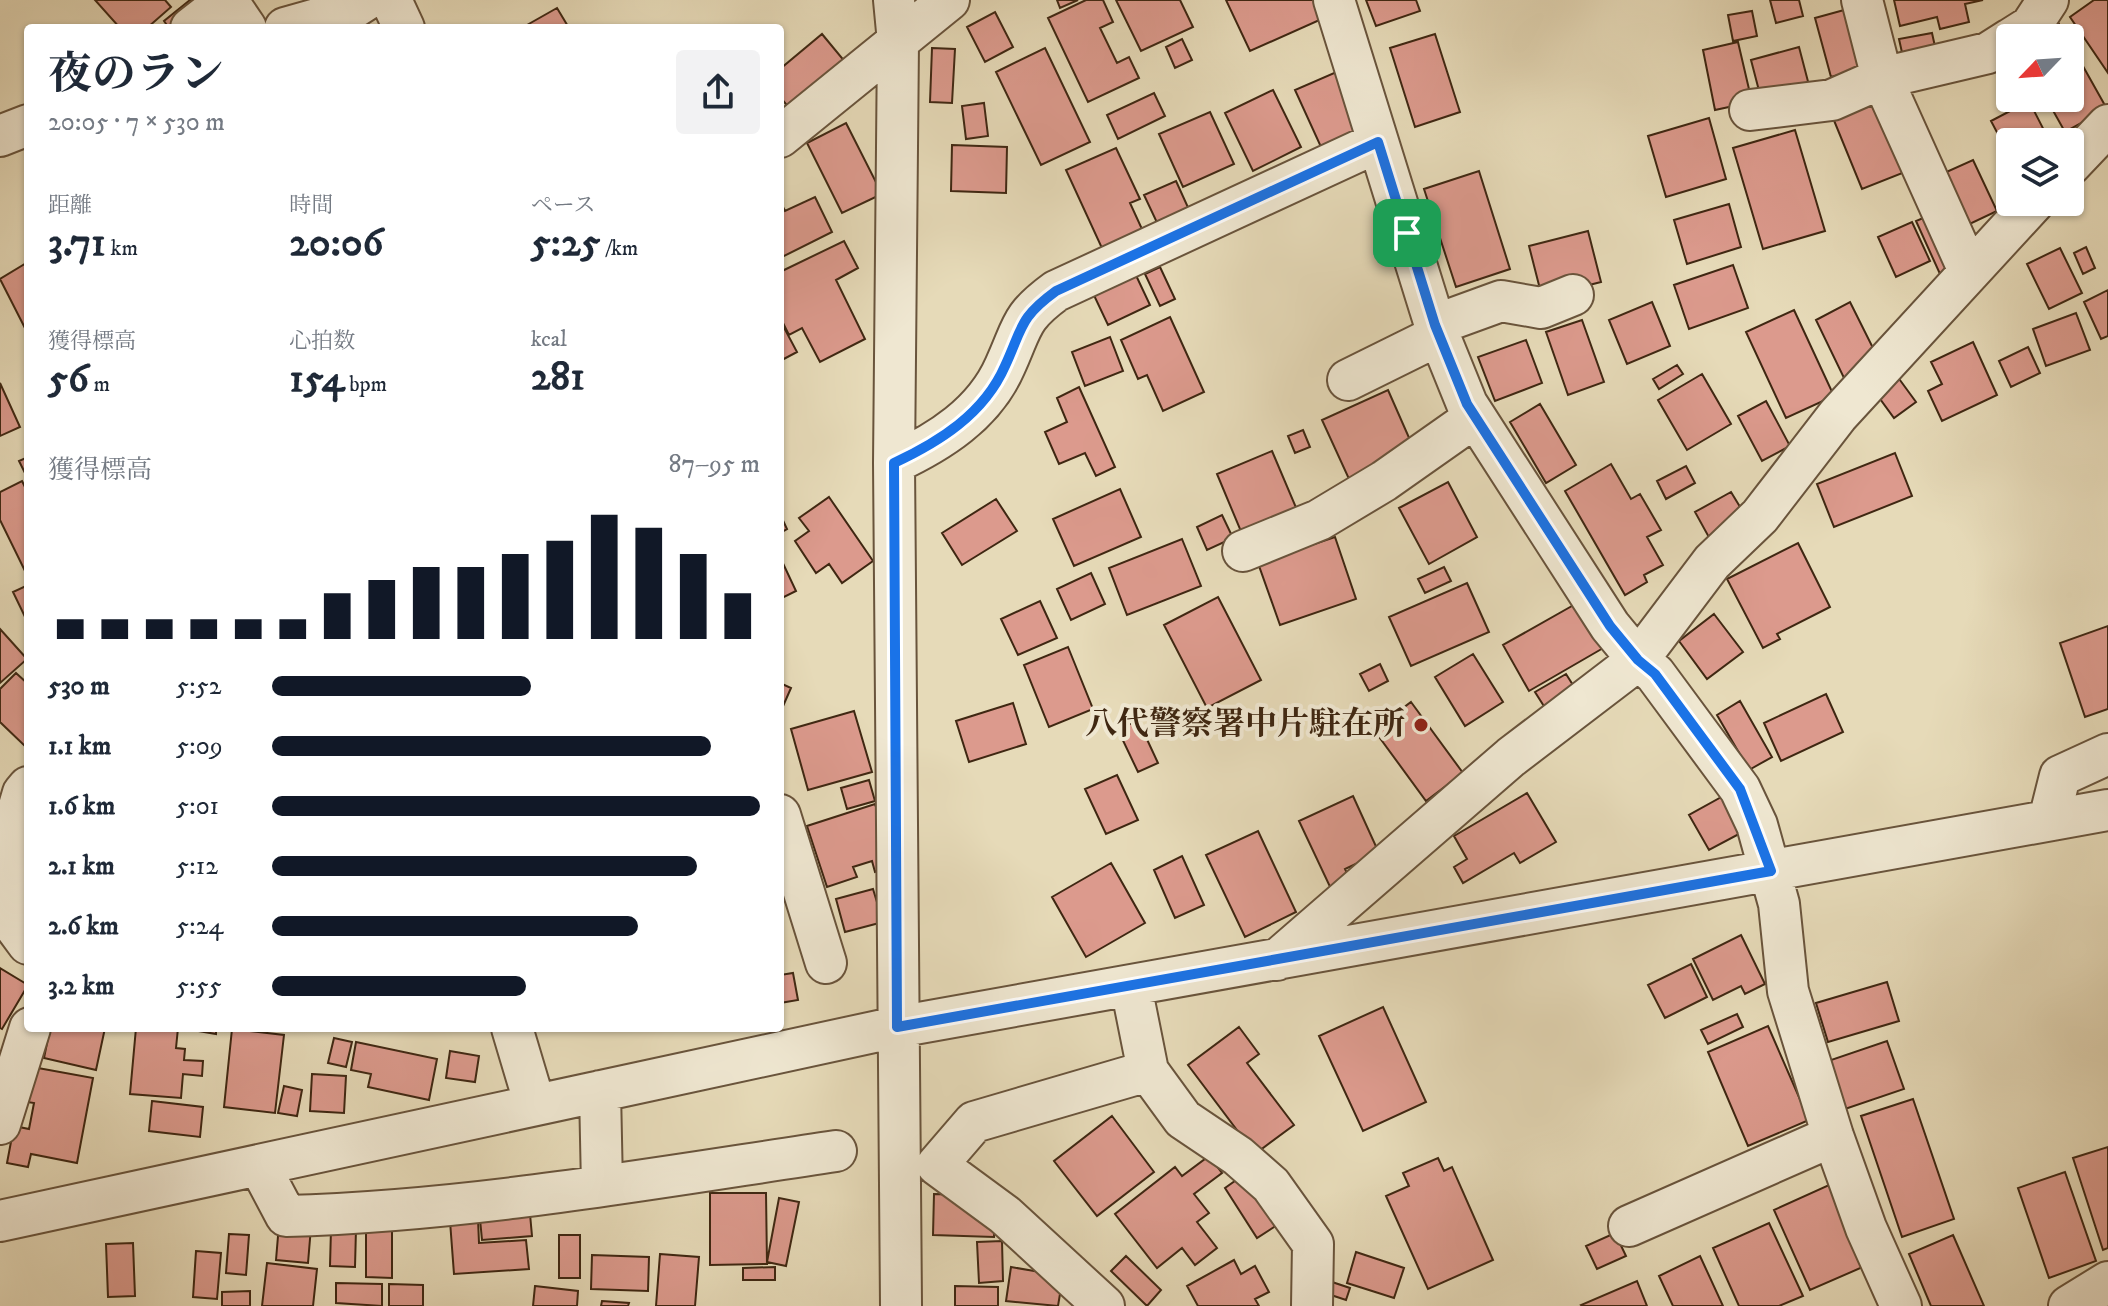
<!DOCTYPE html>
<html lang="ja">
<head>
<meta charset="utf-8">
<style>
  body { margin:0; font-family:"IM FELL DW Pica","Noto Serif JP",serif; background:#f2f2f3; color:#1f2937; height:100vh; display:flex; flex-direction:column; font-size:30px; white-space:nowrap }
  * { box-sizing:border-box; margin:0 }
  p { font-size:26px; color:#747a83 }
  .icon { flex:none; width:44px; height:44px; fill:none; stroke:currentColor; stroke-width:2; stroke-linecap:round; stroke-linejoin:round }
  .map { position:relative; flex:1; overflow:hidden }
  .sheet { position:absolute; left:24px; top:24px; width:760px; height:1008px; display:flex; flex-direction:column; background:#fff; border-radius:8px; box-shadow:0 2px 6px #0004 }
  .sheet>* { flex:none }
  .needle { width:52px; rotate:245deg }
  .tools { position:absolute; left:1996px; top:24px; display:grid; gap:16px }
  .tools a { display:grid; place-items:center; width:88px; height:88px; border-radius:8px; background:#fff; box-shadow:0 2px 6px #0004; font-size:40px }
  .pin { position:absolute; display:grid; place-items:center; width:68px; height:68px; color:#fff; margin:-34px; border-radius:16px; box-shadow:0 4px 12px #0006 }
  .round { display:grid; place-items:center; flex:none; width:84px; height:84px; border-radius:8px; background:#f2f2f3 }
  .overview { display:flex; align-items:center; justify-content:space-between; height:136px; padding:0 24px }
  h1 { font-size:44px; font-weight:700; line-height:60px }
  .figures { display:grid; grid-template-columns:repeat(3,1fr); gap:12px; height:136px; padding:8px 24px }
  .figures div { display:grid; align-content:center }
  .figures b { font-size:40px; font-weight:700 }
  .figures small { font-size:22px; font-weight:400 }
  .figures p { font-size:22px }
  .chart { height:224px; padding:16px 24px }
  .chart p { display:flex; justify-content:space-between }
  .chart svg { width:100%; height:144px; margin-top:8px; stroke:#111827; stroke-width:6 }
  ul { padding:0 24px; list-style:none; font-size:26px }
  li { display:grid; grid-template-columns:128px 96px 1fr; align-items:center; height:60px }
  li i { height:20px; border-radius:10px; background:#111827 }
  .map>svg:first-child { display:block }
</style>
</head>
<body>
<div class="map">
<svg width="2108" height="1306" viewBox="0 0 2108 1306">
  <rect width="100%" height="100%" fill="#e6dab8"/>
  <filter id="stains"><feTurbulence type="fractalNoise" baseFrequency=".0025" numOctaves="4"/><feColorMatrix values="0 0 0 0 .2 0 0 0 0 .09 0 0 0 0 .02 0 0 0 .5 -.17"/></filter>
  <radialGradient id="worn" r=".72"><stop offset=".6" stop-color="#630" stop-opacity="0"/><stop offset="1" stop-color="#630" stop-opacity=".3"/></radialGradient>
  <path fill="#dc9a8d" stroke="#3f2712" stroke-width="2" d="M95,0h70l6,7 -24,21h-27z
    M190,0h10l-14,28h-17l-5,-7z
    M1057,0h21l-18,8z
    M1086,0h17l10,22 -13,6 17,35 12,-6 10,21 -51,24 -40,-84z
    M1116,0h64l13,27 -52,24z
    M1226,0h101l6,14 -83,37z
    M1366,0h50l4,11 -44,15z
    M1770,0h29l4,16 -27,7z
    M1894,0h89l-18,4 4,18 -29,7 -3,-12 -37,9z
    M2094,0h14v73l-38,-56z
    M1855,7l15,60 -39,10 -16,-59z
    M557,8l12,20h-40l-2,-3z
    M1752,11l5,25 -24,5 -5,-26z
    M995,12l18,35 -28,15 -18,-35z
    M2059,24l8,14h-31z
    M1932,33l6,27 -33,6 -6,-27z
    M822,34l29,35 -56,46 -15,-18v-28z
    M1435,34l25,78 -45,15 -25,-79z
    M1182,39l10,21 -17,8 -9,-21z
    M1738,42l14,60 -37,8 -12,-60z
    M2070,43l37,66 -42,23 -19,-34h24z
    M1799,47l12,46 -48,13 -12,-46z
    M932,48l23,1 -3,54 -22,-1z
    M1045,48l45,94 -49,23 -45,-93z
    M1341,70l25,57 -45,20 -26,-57z
    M1273,90l28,57 -48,24 -28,-58z
    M1154,93l11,23 -47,23 -11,-24z
    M1877,100l28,72 -43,17 -29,-71z
    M2029,101l19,37 -7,4h-31v15l-19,-36z
    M984,103l4,33 -22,3 -4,-33z
    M1210,112l24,52 -51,23 -24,-53z
    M1709,118l17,61 -60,18 -18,-61z
    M846,123l36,71 -40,19 -35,-70z
    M1795,130l30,101 -62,18 -30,-101z
    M952,145l55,2 -1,46 -55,-2z
    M1116,148l24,51 -10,4 17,37 -40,19 -41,-89z
    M1973,160l24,51 -40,19 -24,-52z
    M1479,171l31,98 -54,18 -32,-98z
    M1176,181l15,33 -31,15 -16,-34z
    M815,197l17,35 -52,26v-57l5,10z
    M1729,204l12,43 -54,17 -13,-44z
    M1935,213l23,53 -18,8 -24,-53z
    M1912,222l18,39 -34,16 -18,-40z
    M1588,231l13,51 -59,15 -13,-51z
    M844,241l14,27 -22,12 29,59 -45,23 -18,-34 -13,7 -9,-18v-45z
    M2086,247l9,21 -12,6 -9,-21z
    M2060,248l22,45 -33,16 -22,-45z
    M28,262v72l-28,-55z
    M1733,265l15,43 -59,21 -15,-44z
    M1160,267l15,32 -15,7 -15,-32z
    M1133,269l17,36 -42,20 -17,-36z
    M2108,290v46l-7,3 -17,-37z
    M1652,302l18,44 -43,18 -18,-44z
    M1850,302l29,58 -35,18 -28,-58z
    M1794,310l40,86 -48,22 -40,-86z
    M2076,313l14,37 -44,16 -13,-37z
    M1170,317l34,75 -41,19 -16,-36 -9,4 -17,-39z
    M780,320l17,32 -17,9z
    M1582,320l22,62 -36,13 -22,-63z
    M1110,337l13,34 -38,15 -13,-34z
    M1526,340l16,43 -47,18 -17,-44z
    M1973,342l24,53 -55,26 -14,-30 14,-7 -11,-22z
    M2028,347l12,26 -29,14 -12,-26z
    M1677,365l6,9 -24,15 -6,-10z
    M1702,374l29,50 -44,26 -29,-50z
    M1897,376l19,26 -22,16 -19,-26z
    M0,383l20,44 -20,9z
    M1079,387l36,80 -19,9 -11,-23 -26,11 -14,-32 22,-10 -10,-24z
    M1388,390l26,59 -65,30 -27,-59z
    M1766,401l24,45 -28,15 -24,-45z
    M1540,404l36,61 -30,18 -36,-61z
    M1303,430l7,17 -15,6 -7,-17z
    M1272,451l28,66 -55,24 -28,-67z
    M1895,453l17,43 -78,31 -17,-43z
    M28,457v22l-9,-18z
    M1611,464l20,35 9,-5 21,36 -14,7 16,28 -19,10 3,7 -22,13 -60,-104z
    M1686,466l9,17 -29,16 -9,-18z
    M22,481l6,12 -1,82 -27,-55v-28z
    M1448,482l29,55 -48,27 -30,-56z
    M1120,489l21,48 -67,29 -21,-47z
    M1731,492l17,28 -37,21 -16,-29z
    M829,497l44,64 -31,22 -13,-19 -13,9 -21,-32 14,-10 -10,-13z
    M996,499l21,32 -55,34 -20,-32z
    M780,514l7,15 -7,4z
    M1222,515l11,23 -26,12 -10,-23z
    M1335,537l21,62 -76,26 -22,-62z
    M1182,539l19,47 -74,29 -18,-47z
    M1798,543l32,64 -53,27 3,5 -17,9 -36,-69z
    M780,557l16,34 -16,8z
    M1444,567l7,14 -26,12 -7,-14z
    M1091,573l14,31 -34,16 -14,-31z
    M1467,583l22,49 -78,34 -22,-49z
    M28,585v38l-15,-31z
    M1218,597l43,83 -54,28 -43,-83z
    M1040,601l17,37 -39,17 -17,-36z
    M1579,602l26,45 -76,44 -26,-46z
    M1714,614l29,38 -36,27 -28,-38z
    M2108,626v83l-23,8 -25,-74z
    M0,629l27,30 -27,24z
    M1068,647l25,62 -44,18 -25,-62z
    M1473,654l30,48 -38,24 -30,-49z
    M1380,664l8,17 -19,10 -9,-17z
    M16,673l12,11v65l-28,-27v-33z
    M1566,674l12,19 -31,18 -12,-19z
    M780,683l11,5 -11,25z
    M1826,694l17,38 -62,29 -17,-38z
    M1740,701l32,56 -23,13 -32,-55z
    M1411,702l52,71 -37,28 -52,-71z
    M1013,703l13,41 -57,18 -13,-41z
    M854,711l18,61 -64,18 -17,-61z
    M1138,720l20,43 -20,9 -20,-42z
    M1117,775l21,45 -32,14 -21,-45z
    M869,780l6,21 -28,8 -6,-21z
    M1734,790l20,36 -45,24 -20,-35z
    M1527,793l29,49 -36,21 -6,-10 -51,30 -9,-16 13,-8 -13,-23z
    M1353,796l26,57 -34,16 6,13 -19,9 -33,-70z
    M875,804l20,61 -20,7 -3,-11 -19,6 4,10 -30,10 -20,-61z
    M1258,831l38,81 -51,25 -39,-82z
    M1182,856l22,49 -29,13 -21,-48z
    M1111,863l34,60 -59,34 -34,-60z
    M873,889l10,33 -38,10 -9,-33z
    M1741,935l24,49 -20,10 -4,-8 -28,14 -20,-41z
    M1691,964l16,33 -42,21 -17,-33z
    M0,968l28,17 -26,44 -2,-1z
    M793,973l5,27 -18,3v-28z
    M1887,982l12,39 -71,21 -12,-39z
    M1383,1007l43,95 -63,29 -44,-95z
    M1737,1014l6,13 -35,17 -7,-14z
    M1768,1026l41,94 -61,26 -40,-94z
    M1239,1027l20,27 -12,9 47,62 -39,29 -67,-89z
    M50,1028h55l-9,42 -52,-12z
    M136,1028h42l-2,20 9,1 -1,11 19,1 -1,15 -19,-2 -2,24 -51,-4z
    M181,1028h35v6z
    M232,1029l52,6 -9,78 -51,-6z
    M334,1038l18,4 -6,25 -18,-4z
    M1887,1041l17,48 -59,20 -17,-48z
    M356,1042l81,17 -8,41 -61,-13 3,-13 -20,-4z
    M450,1051l29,5 -4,26 -29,-4z
    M27,1066l66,12 -16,85 -46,-9 -3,13 -21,-4 7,-37 15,3 5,-26 -13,-2z
    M312,1074l34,2 -2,37 -34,-2z
    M284,1086l18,4 -5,26 -19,-3z
    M1913,1099l41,120 -52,18 -41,-121z
    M152,1101l51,6 -3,30 -51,-6z
    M1112,1116l42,56 -57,44 -43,-55z
    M2108,1147v101l-5,2 -30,-92z
    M1209,1156l13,17 -28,21 15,19 -12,9 20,26 -22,17 -13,-17 -25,20 -42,-54 60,-47 7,9z
    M1438,1158l6,13 8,-4 41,93 -65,29 -42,-93 23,-10 -6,-13z
    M2065,1172l31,89 -47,17 -31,-90z
    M1242,1176l20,31 10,-7 13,20 -28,18 -32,-50z
    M1829,1185l36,81 -55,24 -36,-80z
    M710,1193h56l1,71 -57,1z
    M934,1194l40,1 21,14 -1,28 -61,-2z
    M779,1198l20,4 -13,64 -19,-4z
    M530,1214l2,22 -50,4 -2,-21z
    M478,1219l1,24 47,-3 3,29 -75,5 -4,-53z
    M1769,1223l34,73 -24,10h-40l-26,-58z
    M279,1224l32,3 -3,36 -32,-3z
    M366,1225h26v53l-26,-1z
    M331,1229h25l-1,38 -25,-1z
    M1615,1233l11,23 -29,13 -11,-23z
    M229,1234l20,1 -3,40 -20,-2z
    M559,1235h21v43h-21z
    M1953,1235l31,71h-53l-22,-52z
    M1002,1241l1,40 -24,2 -2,-41z
    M133,1243l2,53 -27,1 -2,-53z
    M196,1251l25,2 -4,46 -24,-2z
    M1356,1252l48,16 -10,30 -47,-15z
    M660,1254l39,3 -4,49h-39z
    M592,1255l57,2 -1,34 -57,-2z
    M1126,1256l35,34 -14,16 -36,-35z
    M1700,1256l23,50h-50l-14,-30z
    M1234,1260l7,14 14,-8 14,26 -14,7 4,7h-61l-11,-20z
    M267,1263l50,6 -4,37h-51z
    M775,1267v13h-32v-12z
    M1011,1267l52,9 -5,30 -52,-5z
    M1329,1281l21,7 -4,12 -21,-7z
    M1637,1281l10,25h-65l-1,-1z
    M336,1283l46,1v22l-46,-3z
    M389,1284l34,1v21h-34z
    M535,1286l43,5 -1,15h-44z
    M955,1286l43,1v19h-43z
    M250,1291v15h-28v-14z
    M602,1301l27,2 -1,3h-27z"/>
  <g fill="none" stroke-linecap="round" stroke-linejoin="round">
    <defs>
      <path id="minor" d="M227,0l19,28
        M391,0l13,28
        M894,0l4,42 -4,421 7,843
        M1334,0l101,325 32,79 143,222 28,34 17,14 85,115 17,36 22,79 9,87 45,145 33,92 35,78
        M1862,0l20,78 87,193
        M191,28l36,-28
        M285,28l67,-19 14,-9
        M2012,38l19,-12 17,-26
        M1750,110l82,-10 50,-22 106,-25 22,-14
        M0,136l28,-11
        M780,137l169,-137
        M2070,165l38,-40
        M1435,325l66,-24 40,7 32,-13
        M1348,380l91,-45
        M894,463c45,-21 90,-49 111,-97 18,-39 14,-48 51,-75l322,-149
        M1243,551l76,-31 65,-39 91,-64
        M28,787l-5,6 -16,54 4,74 17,23
        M780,815l46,148
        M2049,820l11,-44 48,-22
        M1277,960l234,-203 127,-97 74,-98 48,-46 78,-101 196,-213
        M512,1028l23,77
        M1148,1071l35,48 55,37 33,29 42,59 -1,62
        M600,1091l2,95
        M0,1124l30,-96
        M259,1165l27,51c184,-5 368,-38 550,-65
        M0,1221l897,-194 1211,-217
        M1629,1226l204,-90
        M1104,1306l-99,-91 -68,-50 37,-43 174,-51 -17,-85
        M2069,1306l39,-24"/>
    </defs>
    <use href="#minor" stroke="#69543c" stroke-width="44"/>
    <use href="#minor" stroke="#efe7d1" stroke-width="40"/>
  </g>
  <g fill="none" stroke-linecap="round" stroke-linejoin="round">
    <defs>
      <path id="route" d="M1378,142l57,183 32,79 143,222 28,34 17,14 85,115 31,82 -874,156 -3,-564c45,-21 90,-49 111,-97 18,-39 14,-48 51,-75z"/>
    </defs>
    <use href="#route" stroke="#fff" stroke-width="16"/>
    <use href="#route" stroke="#1a73e8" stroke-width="10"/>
  </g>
  <circle fill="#8f2418" stroke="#efe7d1" stroke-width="3" cx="1421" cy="725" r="8"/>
  <g text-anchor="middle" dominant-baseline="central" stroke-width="8" stroke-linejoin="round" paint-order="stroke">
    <g font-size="32" font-weight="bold" fill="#3f2712" stroke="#efe7d1" text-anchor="end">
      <text x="1405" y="725">八代警察署中片駐在所</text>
    </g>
  </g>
  <rect width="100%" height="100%" filter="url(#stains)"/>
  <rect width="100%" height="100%" fill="url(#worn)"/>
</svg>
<div class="tools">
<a><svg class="needle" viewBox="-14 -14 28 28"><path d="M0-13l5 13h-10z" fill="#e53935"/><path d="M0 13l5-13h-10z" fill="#747a83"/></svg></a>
<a><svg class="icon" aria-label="layers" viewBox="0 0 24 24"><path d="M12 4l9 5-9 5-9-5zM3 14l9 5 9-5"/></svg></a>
</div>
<div class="pin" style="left:1407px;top:233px;background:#1e9e55"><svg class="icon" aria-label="arrive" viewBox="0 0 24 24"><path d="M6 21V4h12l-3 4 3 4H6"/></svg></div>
<section class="sheet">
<div class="overview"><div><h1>夜のラン</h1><p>20:05 · 7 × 530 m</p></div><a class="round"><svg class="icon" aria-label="share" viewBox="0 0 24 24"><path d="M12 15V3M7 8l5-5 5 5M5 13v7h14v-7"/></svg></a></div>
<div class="figures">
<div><p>距離</p><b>3.71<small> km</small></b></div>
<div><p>時間</p><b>20:06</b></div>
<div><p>ペース</p><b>5:25<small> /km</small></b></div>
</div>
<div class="figures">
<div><p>獲得標高</p><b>56<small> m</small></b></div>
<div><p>心拍数</p><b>154<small> bpm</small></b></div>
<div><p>kcal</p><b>281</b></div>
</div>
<div class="chart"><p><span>獲得標高</span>87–95 m</p>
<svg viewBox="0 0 160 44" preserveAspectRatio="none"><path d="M5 44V38M15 44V38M25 44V38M35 44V38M45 44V38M55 44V38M65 44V30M75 44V26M85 44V22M95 44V22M105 44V18M115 44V14M125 44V6M135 44V10M145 44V18M155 44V30"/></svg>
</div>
<ul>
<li><b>530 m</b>5:52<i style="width:53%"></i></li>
<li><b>1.1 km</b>5:09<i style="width:90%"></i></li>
<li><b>1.6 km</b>5:01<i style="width:100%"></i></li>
<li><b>2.1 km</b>5:12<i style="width:87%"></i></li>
<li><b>2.6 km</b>5:24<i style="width:75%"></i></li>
<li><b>3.2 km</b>5:55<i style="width:52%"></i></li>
</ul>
</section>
</div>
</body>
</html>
